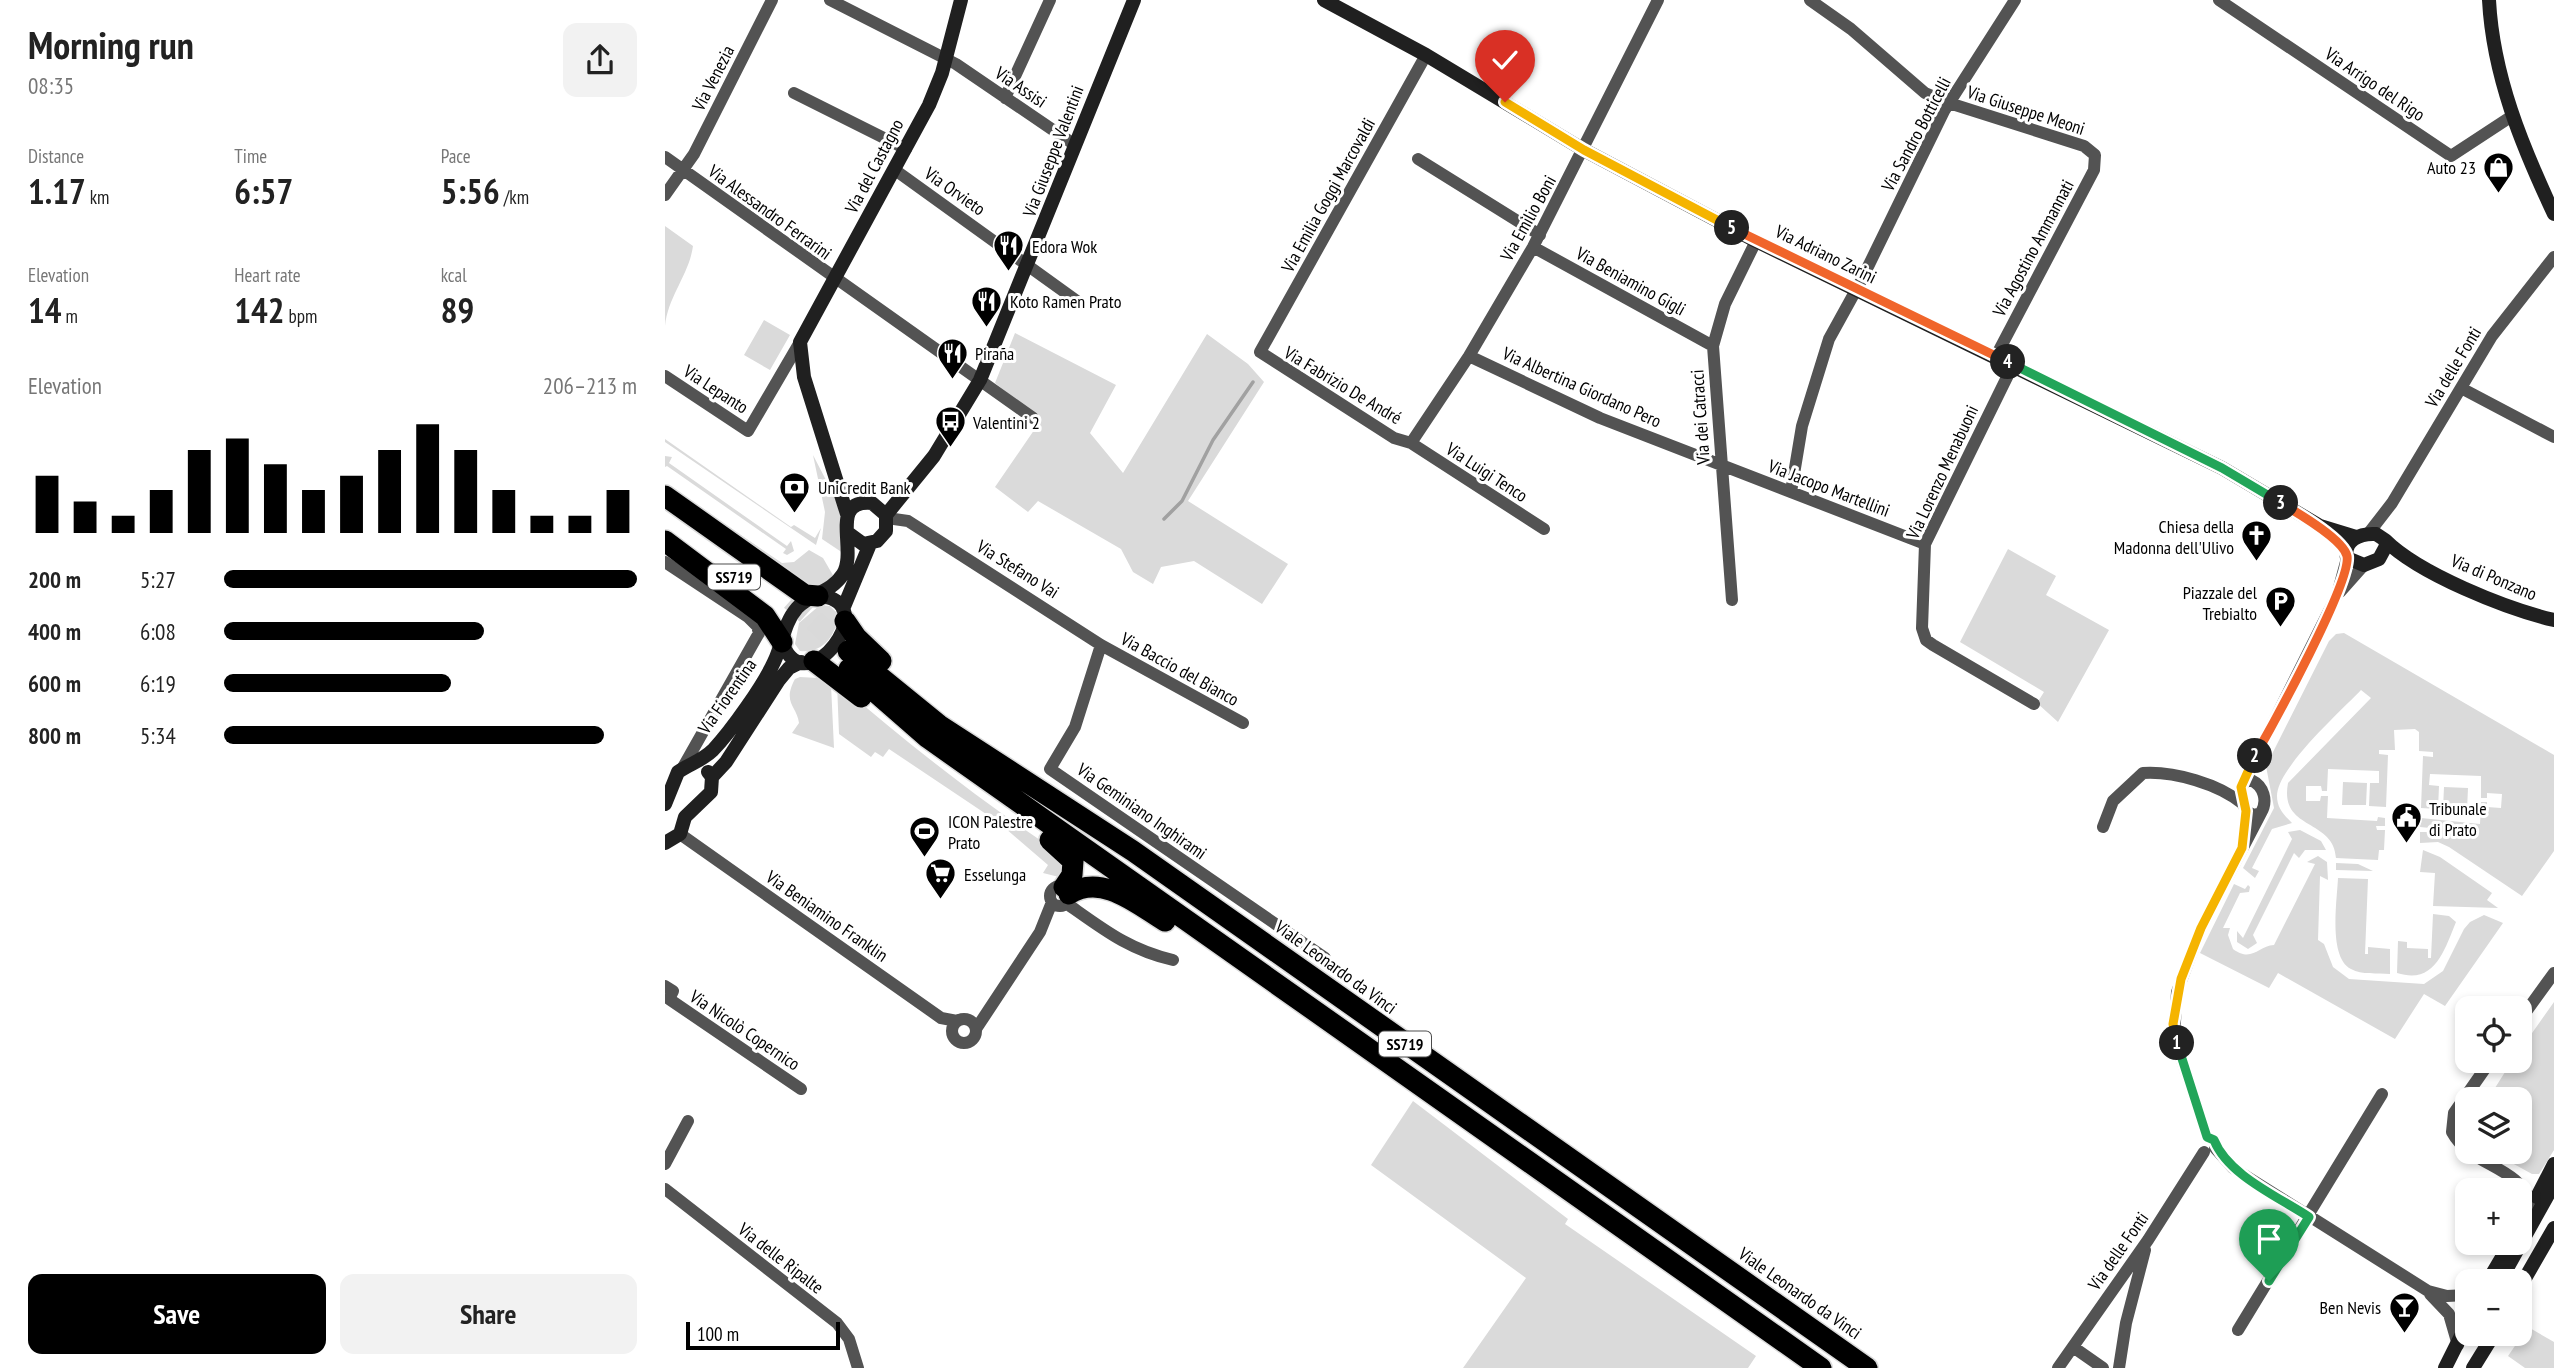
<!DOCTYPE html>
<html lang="en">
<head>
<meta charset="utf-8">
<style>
  body { margin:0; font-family:"PT Sans Narrow",sans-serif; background:#f2f2f2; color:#222; height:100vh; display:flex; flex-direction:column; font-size:26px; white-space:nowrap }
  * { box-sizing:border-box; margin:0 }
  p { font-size:23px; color:#767676 }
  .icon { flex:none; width:38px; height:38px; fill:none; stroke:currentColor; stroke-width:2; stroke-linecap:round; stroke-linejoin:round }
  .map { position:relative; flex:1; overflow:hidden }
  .details { display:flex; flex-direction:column; background:#fff; width:665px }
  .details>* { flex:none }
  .fabs { position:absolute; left:1790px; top:996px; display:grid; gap:14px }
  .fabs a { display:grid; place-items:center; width:77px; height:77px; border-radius:14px; background:#fff; box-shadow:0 4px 10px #0003; font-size:35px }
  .scale { position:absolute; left:21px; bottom:18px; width:154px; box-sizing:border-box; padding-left:7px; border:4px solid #000; border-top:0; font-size:19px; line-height:24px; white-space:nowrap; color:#000; -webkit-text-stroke:5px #fff; paint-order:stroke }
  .pin { position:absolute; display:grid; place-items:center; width:60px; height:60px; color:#fff; margin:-72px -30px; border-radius:50% 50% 50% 0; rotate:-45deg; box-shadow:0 0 7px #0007 }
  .pin .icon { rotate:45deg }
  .km { position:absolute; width:35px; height:35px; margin:-18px; border-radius:50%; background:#222; color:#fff; font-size:19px; line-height:35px; text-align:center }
  .round { display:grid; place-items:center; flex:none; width:74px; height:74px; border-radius:14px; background:#f2f2f2 }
  .headline { display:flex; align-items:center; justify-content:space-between; height:119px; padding:0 28px }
  h1 { font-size:38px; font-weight:800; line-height:52px }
  .metrics { display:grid; grid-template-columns:repeat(3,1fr); gap:10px; height:119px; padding:7px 28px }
  .metrics div { display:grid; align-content:center }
  .metrics b { font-size:35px; font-weight:800 }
  .metrics small { font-size:19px; font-weight:400 }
  .metrics p { font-size:19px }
  .chart { height:196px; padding:14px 28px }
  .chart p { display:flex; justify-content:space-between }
  .chart svg { width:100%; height:126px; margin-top:7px; stroke:#000; stroke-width:6 }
  .button { display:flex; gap:14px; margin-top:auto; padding:14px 28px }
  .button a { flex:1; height:80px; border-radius:14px; background:#000; color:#fff; font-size:28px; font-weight:800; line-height:80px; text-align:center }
  .button a+a { background:#f2f2f2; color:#222 }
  ul { padding:0 28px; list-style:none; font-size:23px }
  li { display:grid; grid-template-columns:112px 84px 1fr; align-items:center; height:52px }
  li i { height:18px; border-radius:9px; background:#000 }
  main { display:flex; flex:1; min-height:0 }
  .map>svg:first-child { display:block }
</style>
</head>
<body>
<main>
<section class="details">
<div class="headline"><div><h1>Morning run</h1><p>08:35</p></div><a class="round"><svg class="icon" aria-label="share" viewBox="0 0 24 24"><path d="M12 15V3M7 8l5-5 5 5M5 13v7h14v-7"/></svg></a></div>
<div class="metrics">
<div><p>Distance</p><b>1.17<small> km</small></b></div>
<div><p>Time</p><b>6:57</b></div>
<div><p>Pace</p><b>5:56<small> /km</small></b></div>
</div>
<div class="metrics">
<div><p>Elevation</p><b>14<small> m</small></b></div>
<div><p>Heart rate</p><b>142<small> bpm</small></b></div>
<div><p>kcal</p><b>89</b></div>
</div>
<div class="chart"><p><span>Elevation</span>206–213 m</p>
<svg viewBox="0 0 160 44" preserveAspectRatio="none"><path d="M5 44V24M15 44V33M25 44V38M35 44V29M45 44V15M55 44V11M65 44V20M75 44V29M85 44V24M95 44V15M105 44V6M115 44V15M125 44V29M135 44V38M145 44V38M155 44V29"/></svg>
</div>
<ul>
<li><b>200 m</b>5:27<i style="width:100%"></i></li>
<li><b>400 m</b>6:08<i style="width:63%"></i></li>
<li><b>600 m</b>6:19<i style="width:55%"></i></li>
<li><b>800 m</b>5:34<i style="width:92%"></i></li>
</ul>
<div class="button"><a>Save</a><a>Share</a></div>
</section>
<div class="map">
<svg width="1889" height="1368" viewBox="0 0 1889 1368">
  <rect width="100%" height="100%" fill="#fff"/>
  <path fill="#dadada" d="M0,226l28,20c-4,29 -25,50 -28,80z
    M99,320l26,15 -20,35 -26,-15z
    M350,333l101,52 -26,48 33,40 84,-139 41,30 16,18 -76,119 100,63 -26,40 -68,-43 -33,6 -8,17 -20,-12 -12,-23 -83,-48 -10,11 -33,-25 46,-67 -46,-37z
    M0,439l126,88 3,-2 21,13 6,-10 -5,17 -151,-103z
    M148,455l14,27 4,-1c8,23 13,47 12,72l-21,-14 3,-27z
    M0,456l7,1 -3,6 118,83 4,-5 3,10 -7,4 -4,-2 3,-4 -119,-83 -2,1z
    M55,521l62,42 12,-1 15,-12 14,8 11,19 -7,8 -16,2z
    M1343,549l48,27 -10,19 63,35 -51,92 -21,-19 7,-11 -84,-50z
    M155,605l10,1 7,7c1,21 -14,41 -37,38l-5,-7 4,-21z
    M1679,633l210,122v96l-32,45 -73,-49 -11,-5 -18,1v-11h10v-4l-10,-1 1,-9 59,6 1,-22h6v5l14,1 1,-14 -15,-1v5h-6v-22l-51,-2 -1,11 10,1 -1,23 -17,-1 2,-52 10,1v-5l-14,-1v-19l-4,-3 -21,1 1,20h-16v4l9,1 -2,52 -17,-1 1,-23h9v-12l-51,-2 -1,22h-5l-1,-5h-15v15h14l1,-5h7l-1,22 50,3 1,-4 7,1v8h-9l1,4h8l-1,20h-5l-1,10 -42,-2c-2,-40 -57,-27 -48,-75l83,-85 -10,-8c-20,21 -84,78 -84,106 0,12 7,19 15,27l-20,6 -20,39 7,3 -4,7 -12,-10 31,-60 -8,-42 63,-125 7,-7z
    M135,677l18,1 13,7 3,63 -42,-15 7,-10c-2,-17 -17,-20 -4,-44z
    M172,683c72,61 145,120 226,172l5,7 -9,15 -16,-4 5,-8 -50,-43 -109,-73 -6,8 -8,-5 -4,5 -32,-23z
    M1678,782l24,1 -1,22h-24z
    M1779,787l24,1 -1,22 -24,-1z
    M1635,830l21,11 5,9h-21l-6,8 -5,-5 -41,82 4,8 -9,6 -11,-7v-11l6,7 49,-99 -4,-7z
    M1758,850l17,7 52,36 -5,7 11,8 -65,-2 2,-33 -15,-1z
    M1653,856l9,6 1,18 -8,-4 -2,64 6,4 9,23 16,12 75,5 19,-13 21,-42 6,-7 14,-7 19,8 -58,83 -21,-12 -29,45 -117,-66 -9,15 -69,-35 34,-69 11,5 3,-4 2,2 -1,5 -9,1 -17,35h7l-2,7 5,14c19,14 25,-3 41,-4l41,-81 -8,-2z
    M1671,863l22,1 15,7 -37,-1z
    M1673,878l30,1 -3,75h3v-7l22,2v25c-13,-1 -28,1 -39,-5 -23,-12 -14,-68 -13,-91z
    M1768,914l16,2 7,6c-12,29 -21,63 -59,51l1,-32 9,1v6l21,1v9h3z
    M1889,1002v148l-15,24h-7l-40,-22h28v-53h-32l24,-38 8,-1v-10z
    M748,1101l155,118 -3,5 191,132 -8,12h-285l63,-90 -155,-113z
    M1863,1327l26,15v26h-29l-17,-12z"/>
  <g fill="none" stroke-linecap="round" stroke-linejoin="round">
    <path stroke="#a1a1a1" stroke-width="3.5" d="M499,519l18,-18 31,-61 40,-58"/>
    <path stroke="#d9d9d9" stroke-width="21" stroke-dasharray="21 10" stroke-linecap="butt" d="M126,600l57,51"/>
    <defs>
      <path id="highway" d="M0,496l140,99 13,1
        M0,541l100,75 17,26
        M180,621l11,16 25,24
        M183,651l91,74 194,126 734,517
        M149,661l47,36
        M184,669l79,69 893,630
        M385,840l23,21 -1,14 -8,12
        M404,894c33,-21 68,10 96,27"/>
    </defs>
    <use href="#highway" stroke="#dbdbdb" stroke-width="24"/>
    <path stroke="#535353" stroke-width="12" d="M165,0l126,64 119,81
      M1145,0l41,29 74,64 24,10 135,43 11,9 -1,15 -98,186
      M1554,0l232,156 61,-40
      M761,55l-166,297 134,86 17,5 133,86
      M129,93l112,56
      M340,98l45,-98
      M0,157l368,261
      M753,159l122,76
      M230,170l182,131
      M0,195l29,-41 78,-154
      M868,247l180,99
      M804,356l131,62 325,126
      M1348,365l-88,179 -3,84 4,12 7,5 101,59
      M0,376l83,55 52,-89
      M1796,388l93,49
      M746,443l58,-87 64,-109 125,-247
      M1126,492l11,-66 27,-87 32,-58 83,-170 71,-111
      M222,518l21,3 193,124 142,78
      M1703,534l24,-31 100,-167 62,-79
      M0,562l83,55 9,9 2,7 -77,136
      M1675,592l24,-27
      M1067,600l-19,-254 12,-42 31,-63
      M436,645l-26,82 -25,42 275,189
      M1578,783l8,-3c13,6 17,21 10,33l-7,2 -8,-4 -5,-12 1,-14 95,-190 10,-37
      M1438,827l10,-26 30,-28c31,-2 76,11 100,31
      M15,834l261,184 16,3
      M385 896a10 10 0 1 1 20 0a10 10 0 1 1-20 0Z
      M401,903c37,26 63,47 107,57
      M0,986l8,5 -4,8
      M4,999l132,90
      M287 1031a12 12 0 1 1 24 0a12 12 0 1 1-24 0Z
      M1855,1020l34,-47
      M311,1029l64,-97 12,-30
      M1826,1060l-37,53 -2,19c20,36 66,32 80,73
      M1542,1137l-33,-101 3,-44 24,-64 60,-115
      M1550,1148l18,20 195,123 19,5 20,-1
      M0,1164l23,-43
      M0,1189l172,134 12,16 9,29
      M1765,1294l19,20 9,31
      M1573,1330l144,-236
      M1408,1347l30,21
      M1393,1368l90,-128 56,-88
      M1454,1368l7,-45 19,-73"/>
    <path stroke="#202020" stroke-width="14" d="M659,0l102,55 158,95 172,91 466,227 98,58 36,11
      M1824,0c4,76 33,146 65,214
      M182,514l-43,-137 -4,-35 129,-237 13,-32 19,-73
      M221,515l48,-59 46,-76 154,-380
      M1711,534l9,6 1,6 -7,13 -15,6 -17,-7c-4,-18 13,-25 29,-24z
      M1720,540c34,34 122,69 169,80
      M178,609l27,-65
      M117,642c23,66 105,-43 36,-46
      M47,777l14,-15 53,-82 10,-12 12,-6
      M0,804l13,-32c11,-8 24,-11 35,-22 18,-19 50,-64 61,-88 9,-18 9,-38 23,-54 12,-14 34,-15 46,-34 15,-24 -15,-75 29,-71l14,12v16l-9,10 -14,3 -15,-11
      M0,843l15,-9 5,-17 26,-25 1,-15 -4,-5
      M1872,1197l17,-33
      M1823,1281l20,-34
      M1835,1281l54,-97
      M1855,1287l34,-59
      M1780,1368l22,-44
      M1808,1368l21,-34"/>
    <use href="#highway" stroke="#000" stroke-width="21"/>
  </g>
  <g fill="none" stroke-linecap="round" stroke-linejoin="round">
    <defs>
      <path id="split-1" d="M1512,1043l30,94 7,3c14,35 63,56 95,77l-40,64"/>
      <path id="split-2" d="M1512,1043l-4,-19 8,-45 20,-51 41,-80 4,-37 -5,-24 14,-31"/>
      <path id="split-3" d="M1590,756c17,-30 97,-175 92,-200 -4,-17 -51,-44 -66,-53"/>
      <path id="split-4" d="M1343,362l214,106 59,35"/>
      <path id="split-5" d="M1067,228l276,134"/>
      <path id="split-6" d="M840,102l79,48 148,78"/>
    </defs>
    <use href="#split-1" stroke="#fff" stroke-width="14"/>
    <use href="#split-2" stroke="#fff" stroke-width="14"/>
    <use href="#split-3" stroke="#fff" stroke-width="14"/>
    <use href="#split-4" stroke="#fff" stroke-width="14"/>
    <use href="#split-5" stroke="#fff" stroke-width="14"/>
    <use href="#split-6" stroke="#fff" stroke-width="14"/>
    <use href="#split-1" stroke="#22a559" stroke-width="9"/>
    <use href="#split-2" stroke="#f5b400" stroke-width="9"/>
    <use href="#split-3" stroke="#f0652b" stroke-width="9"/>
    <use href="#split-4" stroke="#22a559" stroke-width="9"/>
    <use href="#split-5" stroke="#f0652b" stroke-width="9"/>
    <use href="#split-6" stroke="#f5b400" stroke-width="9"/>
  </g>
  <defs>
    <symbol id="shop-pin" viewBox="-11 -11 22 30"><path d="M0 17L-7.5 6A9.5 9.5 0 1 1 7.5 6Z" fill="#000" stroke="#fff"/><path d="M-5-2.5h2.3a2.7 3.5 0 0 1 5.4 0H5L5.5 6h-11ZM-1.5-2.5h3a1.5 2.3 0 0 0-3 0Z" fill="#fff"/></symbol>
    <symbol id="restaurant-pin" viewBox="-11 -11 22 30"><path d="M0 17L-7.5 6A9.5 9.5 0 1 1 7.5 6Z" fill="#000" stroke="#fff"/><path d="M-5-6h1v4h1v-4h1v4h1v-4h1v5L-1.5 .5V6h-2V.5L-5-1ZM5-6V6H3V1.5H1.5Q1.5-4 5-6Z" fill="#fff"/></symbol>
    <symbol id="bus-pin" viewBox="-11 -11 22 30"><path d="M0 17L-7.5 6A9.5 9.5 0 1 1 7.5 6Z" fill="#000" stroke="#fff"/><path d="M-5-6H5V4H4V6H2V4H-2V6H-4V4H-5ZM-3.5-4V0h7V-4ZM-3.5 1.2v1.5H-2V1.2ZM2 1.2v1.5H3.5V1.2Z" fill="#fff"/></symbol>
    <symbol id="bank-pin" viewBox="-11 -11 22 30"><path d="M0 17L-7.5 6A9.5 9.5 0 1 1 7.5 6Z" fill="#000" stroke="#fff"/><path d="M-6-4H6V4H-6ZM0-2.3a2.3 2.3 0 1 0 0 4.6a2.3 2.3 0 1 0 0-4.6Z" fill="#fff"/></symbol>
    <symbol id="church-pin" viewBox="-11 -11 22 30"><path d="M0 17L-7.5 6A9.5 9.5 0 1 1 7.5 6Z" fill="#000" stroke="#fff"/><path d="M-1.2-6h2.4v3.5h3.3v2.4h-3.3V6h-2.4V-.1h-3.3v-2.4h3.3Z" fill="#fff"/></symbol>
    <symbol id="parking-pin" viewBox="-11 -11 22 30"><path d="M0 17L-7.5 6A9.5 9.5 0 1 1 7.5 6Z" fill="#000" stroke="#fff"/><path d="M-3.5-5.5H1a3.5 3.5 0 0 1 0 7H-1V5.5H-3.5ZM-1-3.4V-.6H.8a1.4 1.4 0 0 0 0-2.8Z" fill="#fff"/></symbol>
    <symbol id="civic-pin" viewBox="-11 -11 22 30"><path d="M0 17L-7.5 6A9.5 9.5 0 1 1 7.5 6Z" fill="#000" stroke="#fff"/><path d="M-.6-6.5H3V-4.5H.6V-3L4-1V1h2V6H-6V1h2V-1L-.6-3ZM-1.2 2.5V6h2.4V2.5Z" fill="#fff"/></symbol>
    <symbol id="stadium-pin" viewBox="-11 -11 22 30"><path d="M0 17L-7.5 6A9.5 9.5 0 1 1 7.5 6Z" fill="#000" stroke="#fff"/><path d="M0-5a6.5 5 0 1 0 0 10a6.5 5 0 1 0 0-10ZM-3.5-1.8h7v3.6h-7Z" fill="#fff"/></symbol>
    <symbol id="supermarket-pin" viewBox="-11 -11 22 30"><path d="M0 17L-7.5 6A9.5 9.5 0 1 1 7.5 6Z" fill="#000" stroke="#fff"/><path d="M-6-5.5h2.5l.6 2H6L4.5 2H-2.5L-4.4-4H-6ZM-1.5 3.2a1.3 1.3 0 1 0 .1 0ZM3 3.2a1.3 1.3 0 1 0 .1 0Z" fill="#fff"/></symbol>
    <symbol id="bar-pin" viewBox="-11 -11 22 30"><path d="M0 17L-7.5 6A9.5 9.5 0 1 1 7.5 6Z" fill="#000" stroke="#fff"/><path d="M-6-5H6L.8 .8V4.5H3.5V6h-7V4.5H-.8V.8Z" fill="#fff"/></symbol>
  </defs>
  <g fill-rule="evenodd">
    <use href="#shop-pin" x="1816" y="150" width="35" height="47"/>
    <use href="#restaurant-pin" x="326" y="228" width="35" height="47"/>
    <use href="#restaurant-pin" x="304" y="284" width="35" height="47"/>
    <use href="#restaurant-pin" x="270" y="336" width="35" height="47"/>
    <use href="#bus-pin" x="268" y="404" width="35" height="47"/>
    <use href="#bank-pin" x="112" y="470" width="35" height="47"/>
    <use href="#church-pin" x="1574" y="518" width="35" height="47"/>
    <use href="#parking-pin" x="1598" y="584" width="35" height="47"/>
    <use href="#civic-pin" x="1724" y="800" width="35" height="47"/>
    <use href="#stadium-pin" x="242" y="814" width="35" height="47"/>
    <use href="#supermarket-pin" x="258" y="856" width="35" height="47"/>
    <use href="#bar-pin" x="1722" y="1290" width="35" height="47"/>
  </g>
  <g text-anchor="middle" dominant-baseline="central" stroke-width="6" stroke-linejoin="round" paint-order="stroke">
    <g fill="#fff" stroke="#4c4c4c" stroke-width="2">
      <rect x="43" y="564.5" width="52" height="25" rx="5"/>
      <rect x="714" y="1031.5" width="52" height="25" rx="5"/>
    </g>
    <g font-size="16" font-weight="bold" fill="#000">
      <text x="69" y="577">SS719</text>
      <text x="740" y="1044">SS719</text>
    </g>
    <g font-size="18" fill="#000" stroke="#fff">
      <text transform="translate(48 78) rotate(-63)">Via Venezia</text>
      <text transform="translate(1710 84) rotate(34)">Via Arrigo del Rigo</text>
      <text transform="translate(356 87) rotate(34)">Via Assisi</text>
      <text transform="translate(1361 110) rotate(18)">Via Giuseppe Meoni</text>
      <text transform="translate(1251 134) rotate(-62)">Via Sandro Botticelli</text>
      <text transform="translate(388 151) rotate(-69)">Via Giuseppe Valentini</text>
      <text transform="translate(209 166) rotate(-62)">Via del Castagno</text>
      <text transform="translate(290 191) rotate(35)">Via Orvieto</text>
      <text transform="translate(663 195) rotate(-61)">Via Emilia Goggi Marcovaldi</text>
      <text transform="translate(105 212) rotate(36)">Via Alessandro Ferrarini</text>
      <text transform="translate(863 218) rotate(-61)">Via Emilio Boni</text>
      <text transform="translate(1368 248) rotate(-62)">Via Agostino Ammannati</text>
      <text transform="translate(1161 254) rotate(26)">Via Adriano Zarini</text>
      <text transform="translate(966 281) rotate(29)">Via Beniamino Gigli</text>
      <text transform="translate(1788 367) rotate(-59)">Via delle Fonti</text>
      <text transform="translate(678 385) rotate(31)">Via Fabrizio De André</text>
      <text transform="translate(917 387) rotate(24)">Via Albertina Giordano Pero</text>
      <text transform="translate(51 389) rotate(33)">Via Lepanto</text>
      <text transform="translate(1035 417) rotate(-94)">Via dei Catracci</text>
      <text transform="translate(822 472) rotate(33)">Via Luigi Tenco</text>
      <text transform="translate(1277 472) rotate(-65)">Via Lorenzo Menabuoni</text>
      <text transform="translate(1164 488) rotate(21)">Via Jacopo Martellini</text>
      <text transform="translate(353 569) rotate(32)">Via Stefano Vai</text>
      <text transform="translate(1829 577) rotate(23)">Via di Ponzano</text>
      <text transform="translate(515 669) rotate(29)">Via Baccio del Bianco</text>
      <text transform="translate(62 696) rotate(-55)">Via Fiorentina</text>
      <text transform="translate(477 811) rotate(35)">Via Geminiano Inghirami</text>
      <text transform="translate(162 916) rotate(35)">Via Beniamino Franklin</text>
      <text transform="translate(671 967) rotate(36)">Viale Leonardo da Vinci</text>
      <text transform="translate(80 1030) rotate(34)">Via Nicolò Copernico</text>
      <text transform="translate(1453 1251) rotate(-55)">Via delle Fonti</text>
      <text transform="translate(116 1258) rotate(38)">Via delle Ripalte</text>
      <text transform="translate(1135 1293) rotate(35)">Viale Leonardo da Vinci</text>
    </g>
    <g font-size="18" fill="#000" stroke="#fff" text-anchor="start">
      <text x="1811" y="167" text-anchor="end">Auto 23</text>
      <text x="367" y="246">Edora Wok</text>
      <text x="345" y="301">Koto Ramen Prato</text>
      <text x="310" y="353">Piraña</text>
      <text x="308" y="422">Valentini 2</text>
      <text x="153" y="487">UniCredit Bank</text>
      <text x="1569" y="526" text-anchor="end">Chiesa della<tspan x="1569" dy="21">Madonna dell'Ulivo</tspan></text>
      <text x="1592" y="592" text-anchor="end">Piazzale del<tspan x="1592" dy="21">Trebialto</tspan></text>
      <text x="1764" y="808">Tribunale<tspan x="1764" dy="21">di Prato</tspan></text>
      <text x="283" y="821">ICON Palestre<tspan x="283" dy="21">Prato</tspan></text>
      <text x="299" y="874">Esselunga</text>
      <text x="1716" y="1307" text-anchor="end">Ben Nevis</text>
    </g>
  </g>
</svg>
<div class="fabs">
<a><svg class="icon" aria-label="locate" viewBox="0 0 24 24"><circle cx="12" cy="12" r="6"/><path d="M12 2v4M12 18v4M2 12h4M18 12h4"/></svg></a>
<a><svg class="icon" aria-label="layers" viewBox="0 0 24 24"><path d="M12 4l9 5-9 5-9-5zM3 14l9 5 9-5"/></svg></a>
<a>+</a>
<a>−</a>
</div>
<div class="scale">100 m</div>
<div class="pin" style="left:1604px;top:1281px;background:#1e9e55"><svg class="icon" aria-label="arrive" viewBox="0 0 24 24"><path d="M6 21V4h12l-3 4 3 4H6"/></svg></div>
<div class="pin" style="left:840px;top:102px;background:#d93025"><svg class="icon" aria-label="check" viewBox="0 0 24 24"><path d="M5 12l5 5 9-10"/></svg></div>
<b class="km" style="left:1512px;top:1043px">1</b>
<b class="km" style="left:1590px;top:756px">2</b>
<b class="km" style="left:1616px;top:503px">3</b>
<b class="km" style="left:1343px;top:362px">4</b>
<b class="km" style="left:1067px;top:228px">5</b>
</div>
</main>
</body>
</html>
